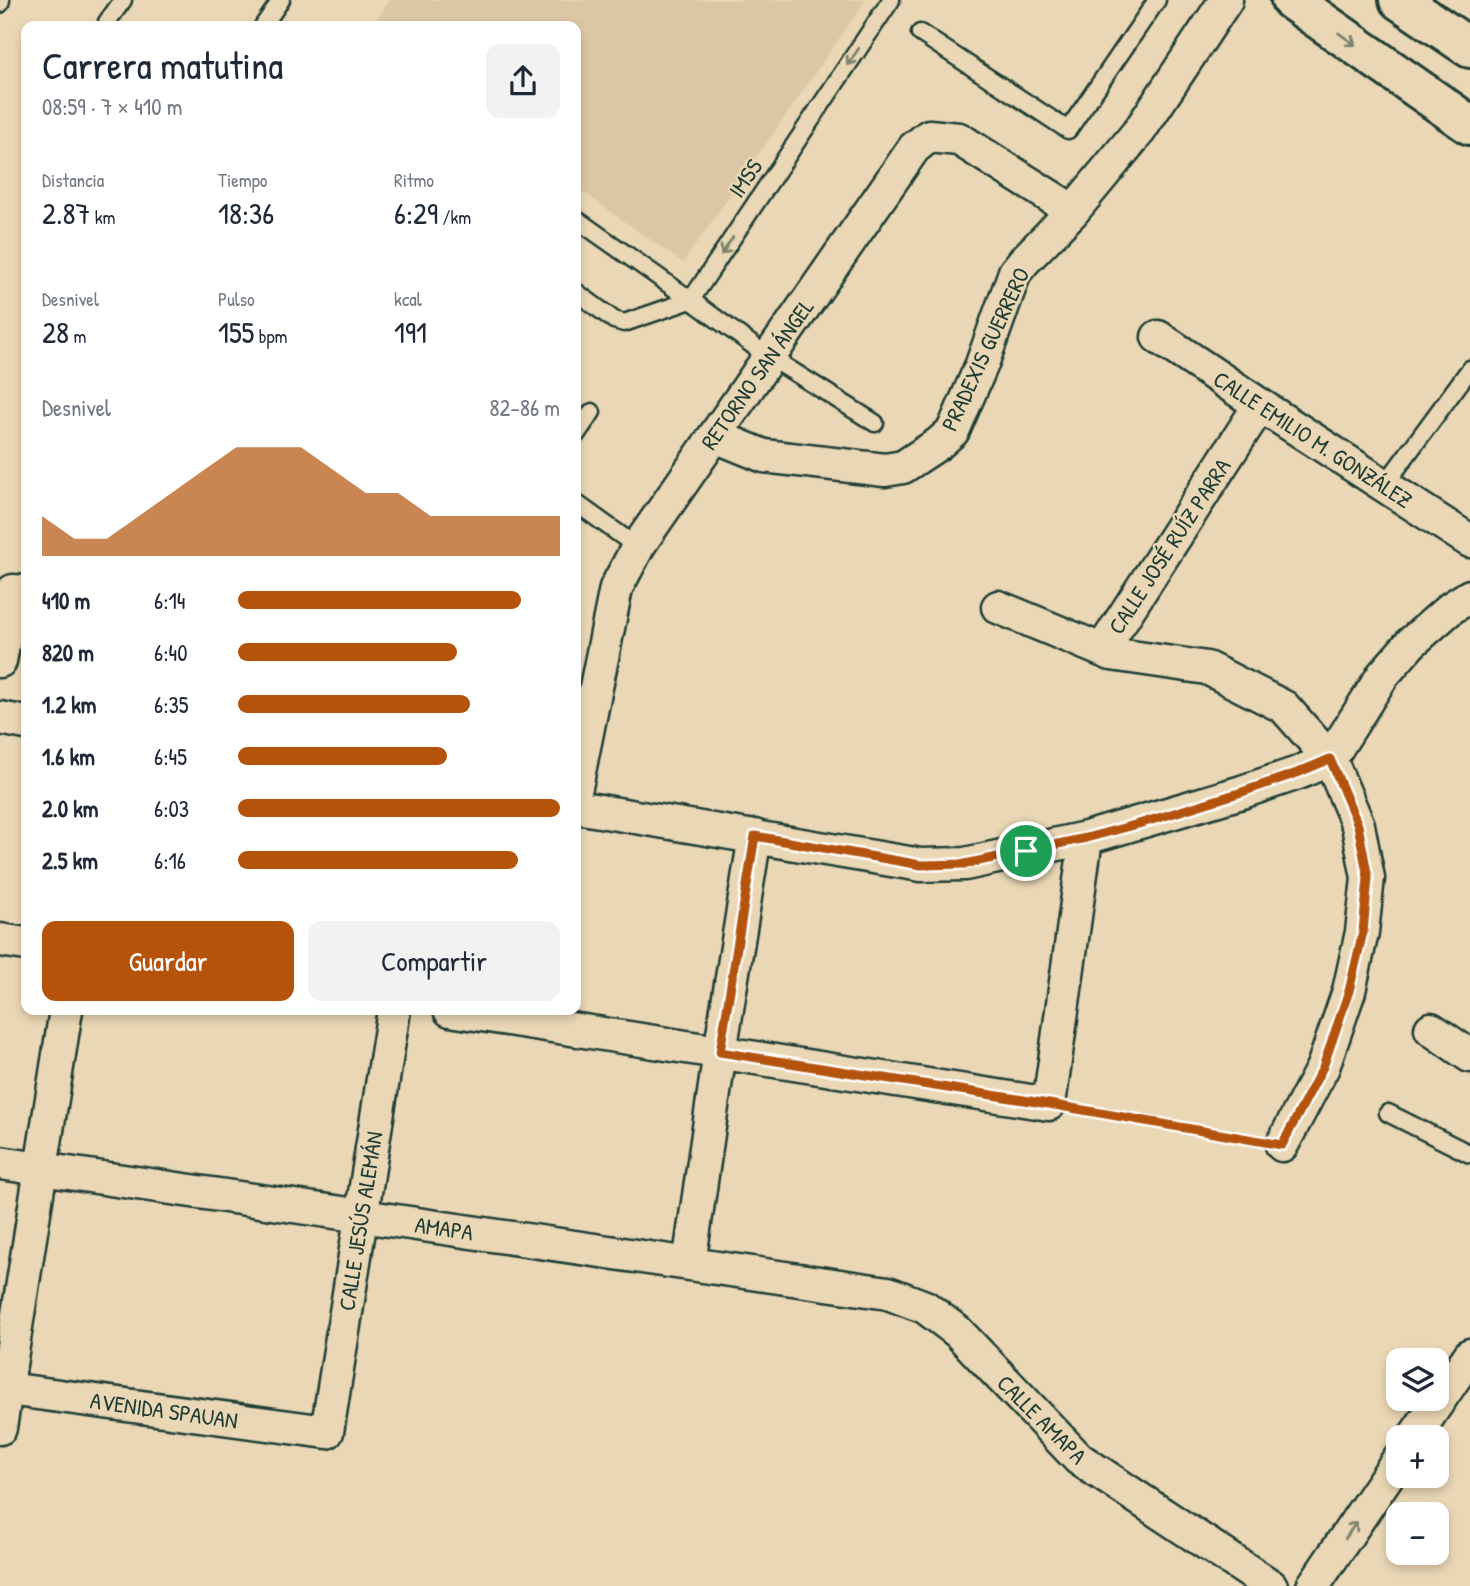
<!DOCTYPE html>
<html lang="es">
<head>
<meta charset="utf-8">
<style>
  body { margin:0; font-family:"Patrick Hand",sans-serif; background:#f2f2f3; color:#1f2937; height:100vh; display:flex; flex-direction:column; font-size:26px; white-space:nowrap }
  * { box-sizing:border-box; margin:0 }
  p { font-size:23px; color:#747a83 }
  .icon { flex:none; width:38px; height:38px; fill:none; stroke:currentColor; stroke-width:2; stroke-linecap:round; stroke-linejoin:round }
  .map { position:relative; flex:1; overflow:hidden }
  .details { position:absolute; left:21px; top:21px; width:560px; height:994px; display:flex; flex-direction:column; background:#fff; border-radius:14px; box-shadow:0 4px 10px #0003 }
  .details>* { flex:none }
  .tools { position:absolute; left:1386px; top:1348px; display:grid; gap:14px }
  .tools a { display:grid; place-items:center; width:63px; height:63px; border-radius:14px; background:#fff; box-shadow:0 4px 10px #0003; font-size:35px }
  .pin { position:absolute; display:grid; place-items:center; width:60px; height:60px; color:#fff; margin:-30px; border:4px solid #fff; border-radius:50%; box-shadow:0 2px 7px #0007 }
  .round { display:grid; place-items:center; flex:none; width:74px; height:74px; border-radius:14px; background:#f2f2f3 }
  .head { display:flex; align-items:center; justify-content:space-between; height:119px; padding:0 21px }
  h1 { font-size:38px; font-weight:600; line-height:52px }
  .metrics { display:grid; grid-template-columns:repeat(3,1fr); gap:10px; height:119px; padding:7px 21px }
  .metrics div { display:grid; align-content:center }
  .metrics b { font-size:30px; font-weight:600 }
  .metrics small { font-size:19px; font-weight:400 }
  .metrics p { font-size:19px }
  .chart { height:196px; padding:14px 21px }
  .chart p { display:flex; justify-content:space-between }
  .chart svg { width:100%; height:126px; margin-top:7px; fill:#b45309; opacity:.7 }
  .button { display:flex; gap:14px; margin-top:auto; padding:14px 21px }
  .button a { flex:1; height:80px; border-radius:14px; background:#b45309; color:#fff; font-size:28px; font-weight:600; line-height:80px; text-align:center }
  .button a+a { background:#f2f2f3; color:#1f2937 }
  ul { padding:0 21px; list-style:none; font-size:23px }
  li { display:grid; grid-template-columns:112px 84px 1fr; align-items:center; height:52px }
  li i { height:18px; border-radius:9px; background:#b45309 }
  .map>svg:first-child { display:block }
</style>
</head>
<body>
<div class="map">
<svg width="1470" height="1586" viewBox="0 0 1470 1586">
  <rect width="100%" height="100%" fill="#ead7b5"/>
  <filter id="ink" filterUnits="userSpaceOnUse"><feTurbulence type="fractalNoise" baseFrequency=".0143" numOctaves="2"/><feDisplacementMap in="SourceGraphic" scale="14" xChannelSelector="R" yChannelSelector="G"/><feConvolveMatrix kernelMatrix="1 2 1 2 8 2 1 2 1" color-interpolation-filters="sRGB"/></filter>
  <g filter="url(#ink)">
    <path fill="#dcc6a5" d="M390,0h476l-183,263 -107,-76v-161h-204z"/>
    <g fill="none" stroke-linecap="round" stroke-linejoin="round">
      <defs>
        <path id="lane" d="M0,4l1,-4
          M107,22l16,-22
          M263,26l18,-26
          M920,33l148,97 89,-130
          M576,219l115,81
          M576,292l38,28 10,3 67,-23
          M875,423l-113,-71 -71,-52 200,-300
          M576,435l16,-23
          M1384,486l86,-117
          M576,503l53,38 10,4
          M1388,1113l82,41"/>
        <path id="street" d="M1158,337l102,68 210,136
          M1260,405l-152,236 3,13 96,14 77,39 46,52 28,66 10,53 -6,54 -13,59 -26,76 -41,78
          M715,436l49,20 121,14 18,-3 35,-23 15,-13 29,-67 33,-92 9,-11 49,-50 67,-81 86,-130
          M998,607l113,47
          M0,661l13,-70 13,1
          M0,718l26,5
          M576,787l40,-199 23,-43 275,-397 15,-12 30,3 114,72
          M576,807l345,58 44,-1 121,-26 156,-46 56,-19 32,-14 53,-84 28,-32 40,-35 19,-12
          M0,940l26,4
          M450,1010l599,94 37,-266
          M1431,1029l39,27
          M0,1163l888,130 37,14 33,25 121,127 192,127
          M689,1264l31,-212 35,-216
          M0,1388l327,44 67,-422
          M0,1428l66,-418
          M1414,1437l56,-82
          M1313,1586l85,-126"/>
        <path id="primary" d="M1291,0l179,125"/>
        <path id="highway" d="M1399,0l71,48"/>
      </defs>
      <use href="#lane" stroke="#1f3d34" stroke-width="21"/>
      <use href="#street" stroke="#1f3d34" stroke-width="37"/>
      <use href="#primary" stroke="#1f3d34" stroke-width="44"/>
      <use href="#highway" stroke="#1f3d34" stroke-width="44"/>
      <path stroke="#1f3d34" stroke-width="4.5" stroke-dasharray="5 5" stroke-linecap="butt" d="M1078,1109l177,31"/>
      <use href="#lane" stroke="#ead7b5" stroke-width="16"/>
      <use href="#street" stroke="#ead7b5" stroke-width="32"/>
      <use href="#primary" stroke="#ead7b5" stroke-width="38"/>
      <use href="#highway" stroke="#ead7b5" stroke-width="38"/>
    </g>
    <defs><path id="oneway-shaft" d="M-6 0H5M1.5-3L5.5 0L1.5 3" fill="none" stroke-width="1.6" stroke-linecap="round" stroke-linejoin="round" transform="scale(1.75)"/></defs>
    <g stroke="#7a826e">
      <use href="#oneway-shaft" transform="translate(1347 39) rotate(35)"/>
      <use href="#oneway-shaft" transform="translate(853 57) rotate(124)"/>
      <use href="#oneway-shaft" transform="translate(727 246) rotate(124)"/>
      <use href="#oneway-shaft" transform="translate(1351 1530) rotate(-56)"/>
    </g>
  </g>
  <g fill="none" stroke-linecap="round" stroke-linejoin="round" filter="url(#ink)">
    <defs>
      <path id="route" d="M1330,759l28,66 10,53 -5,54 -14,59 -26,76 -41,78 -233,-41 -329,-52 35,-216 166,29 44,-1 121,-26 56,-15 100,-31 55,-19z"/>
    </defs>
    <use href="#route" stroke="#fff" stroke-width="14"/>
    <use href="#route" stroke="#b45309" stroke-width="9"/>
  </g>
  <g text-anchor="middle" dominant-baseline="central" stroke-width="5" stroke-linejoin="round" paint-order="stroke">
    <g font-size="23" fill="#1f3d34" stroke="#ead7b5">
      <text transform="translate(745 178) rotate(-56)">IMSS</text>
      <text transform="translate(985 349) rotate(-65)">PRADEXIS GUERRERO</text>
      <text transform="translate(757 374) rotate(-55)">RETORNO SAN ÁNGEL</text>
      <text transform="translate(1313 439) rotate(33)">CALLE EMILIO M. GONZÁLEZ</text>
      <text transform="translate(1169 546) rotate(-57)">CALLE JOSÉ RUÍZ PARRA</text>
      <text transform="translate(360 1221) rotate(-81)">CALLE JESÚS ALEMÁN</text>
      <text transform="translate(444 1228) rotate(8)">AMAPA</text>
      <text transform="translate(164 1410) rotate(8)">AVENIDA SPAUAN</text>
      <text transform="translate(1042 1419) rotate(45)">CALLE AMAPA</text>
    </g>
  </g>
</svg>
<div class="tools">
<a><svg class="icon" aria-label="layers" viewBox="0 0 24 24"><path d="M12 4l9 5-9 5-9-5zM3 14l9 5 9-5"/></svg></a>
<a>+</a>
<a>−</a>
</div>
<div class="pin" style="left:1026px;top:851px;background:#1e9e55"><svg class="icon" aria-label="arrive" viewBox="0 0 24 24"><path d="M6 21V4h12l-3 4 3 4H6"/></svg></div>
<section class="details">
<div class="head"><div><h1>Carrera matutina</h1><p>08:59 · 7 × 410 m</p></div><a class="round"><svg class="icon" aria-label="share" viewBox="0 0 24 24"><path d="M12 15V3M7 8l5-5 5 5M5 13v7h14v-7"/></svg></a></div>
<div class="metrics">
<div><p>Distancia</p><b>2.87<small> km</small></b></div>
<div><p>Tiempo</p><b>18:36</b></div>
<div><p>Ritmo</p><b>6:29<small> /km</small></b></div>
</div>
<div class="metrics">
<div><p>Desnivel</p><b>28<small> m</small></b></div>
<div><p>Pulso</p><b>155<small> bpm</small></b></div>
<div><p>kcal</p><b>191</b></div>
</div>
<div class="chart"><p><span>Desnivel</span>82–86 m</p>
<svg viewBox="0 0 160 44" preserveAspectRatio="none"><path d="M0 44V30L10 38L20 38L30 30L40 22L50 14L60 6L70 6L80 6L90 14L100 22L110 22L120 30L130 30L140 30L150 30L160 30V44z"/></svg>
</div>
<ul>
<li><b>410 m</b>6:14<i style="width:88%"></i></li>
<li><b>820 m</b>6:40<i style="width:68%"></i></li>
<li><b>1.2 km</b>6:35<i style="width:72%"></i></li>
<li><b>1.6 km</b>6:45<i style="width:65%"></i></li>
<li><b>2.0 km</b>6:03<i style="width:100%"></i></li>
<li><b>2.5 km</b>6:16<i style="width:87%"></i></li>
</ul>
<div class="button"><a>Guardar</a><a>Compartir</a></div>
</section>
</div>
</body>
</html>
